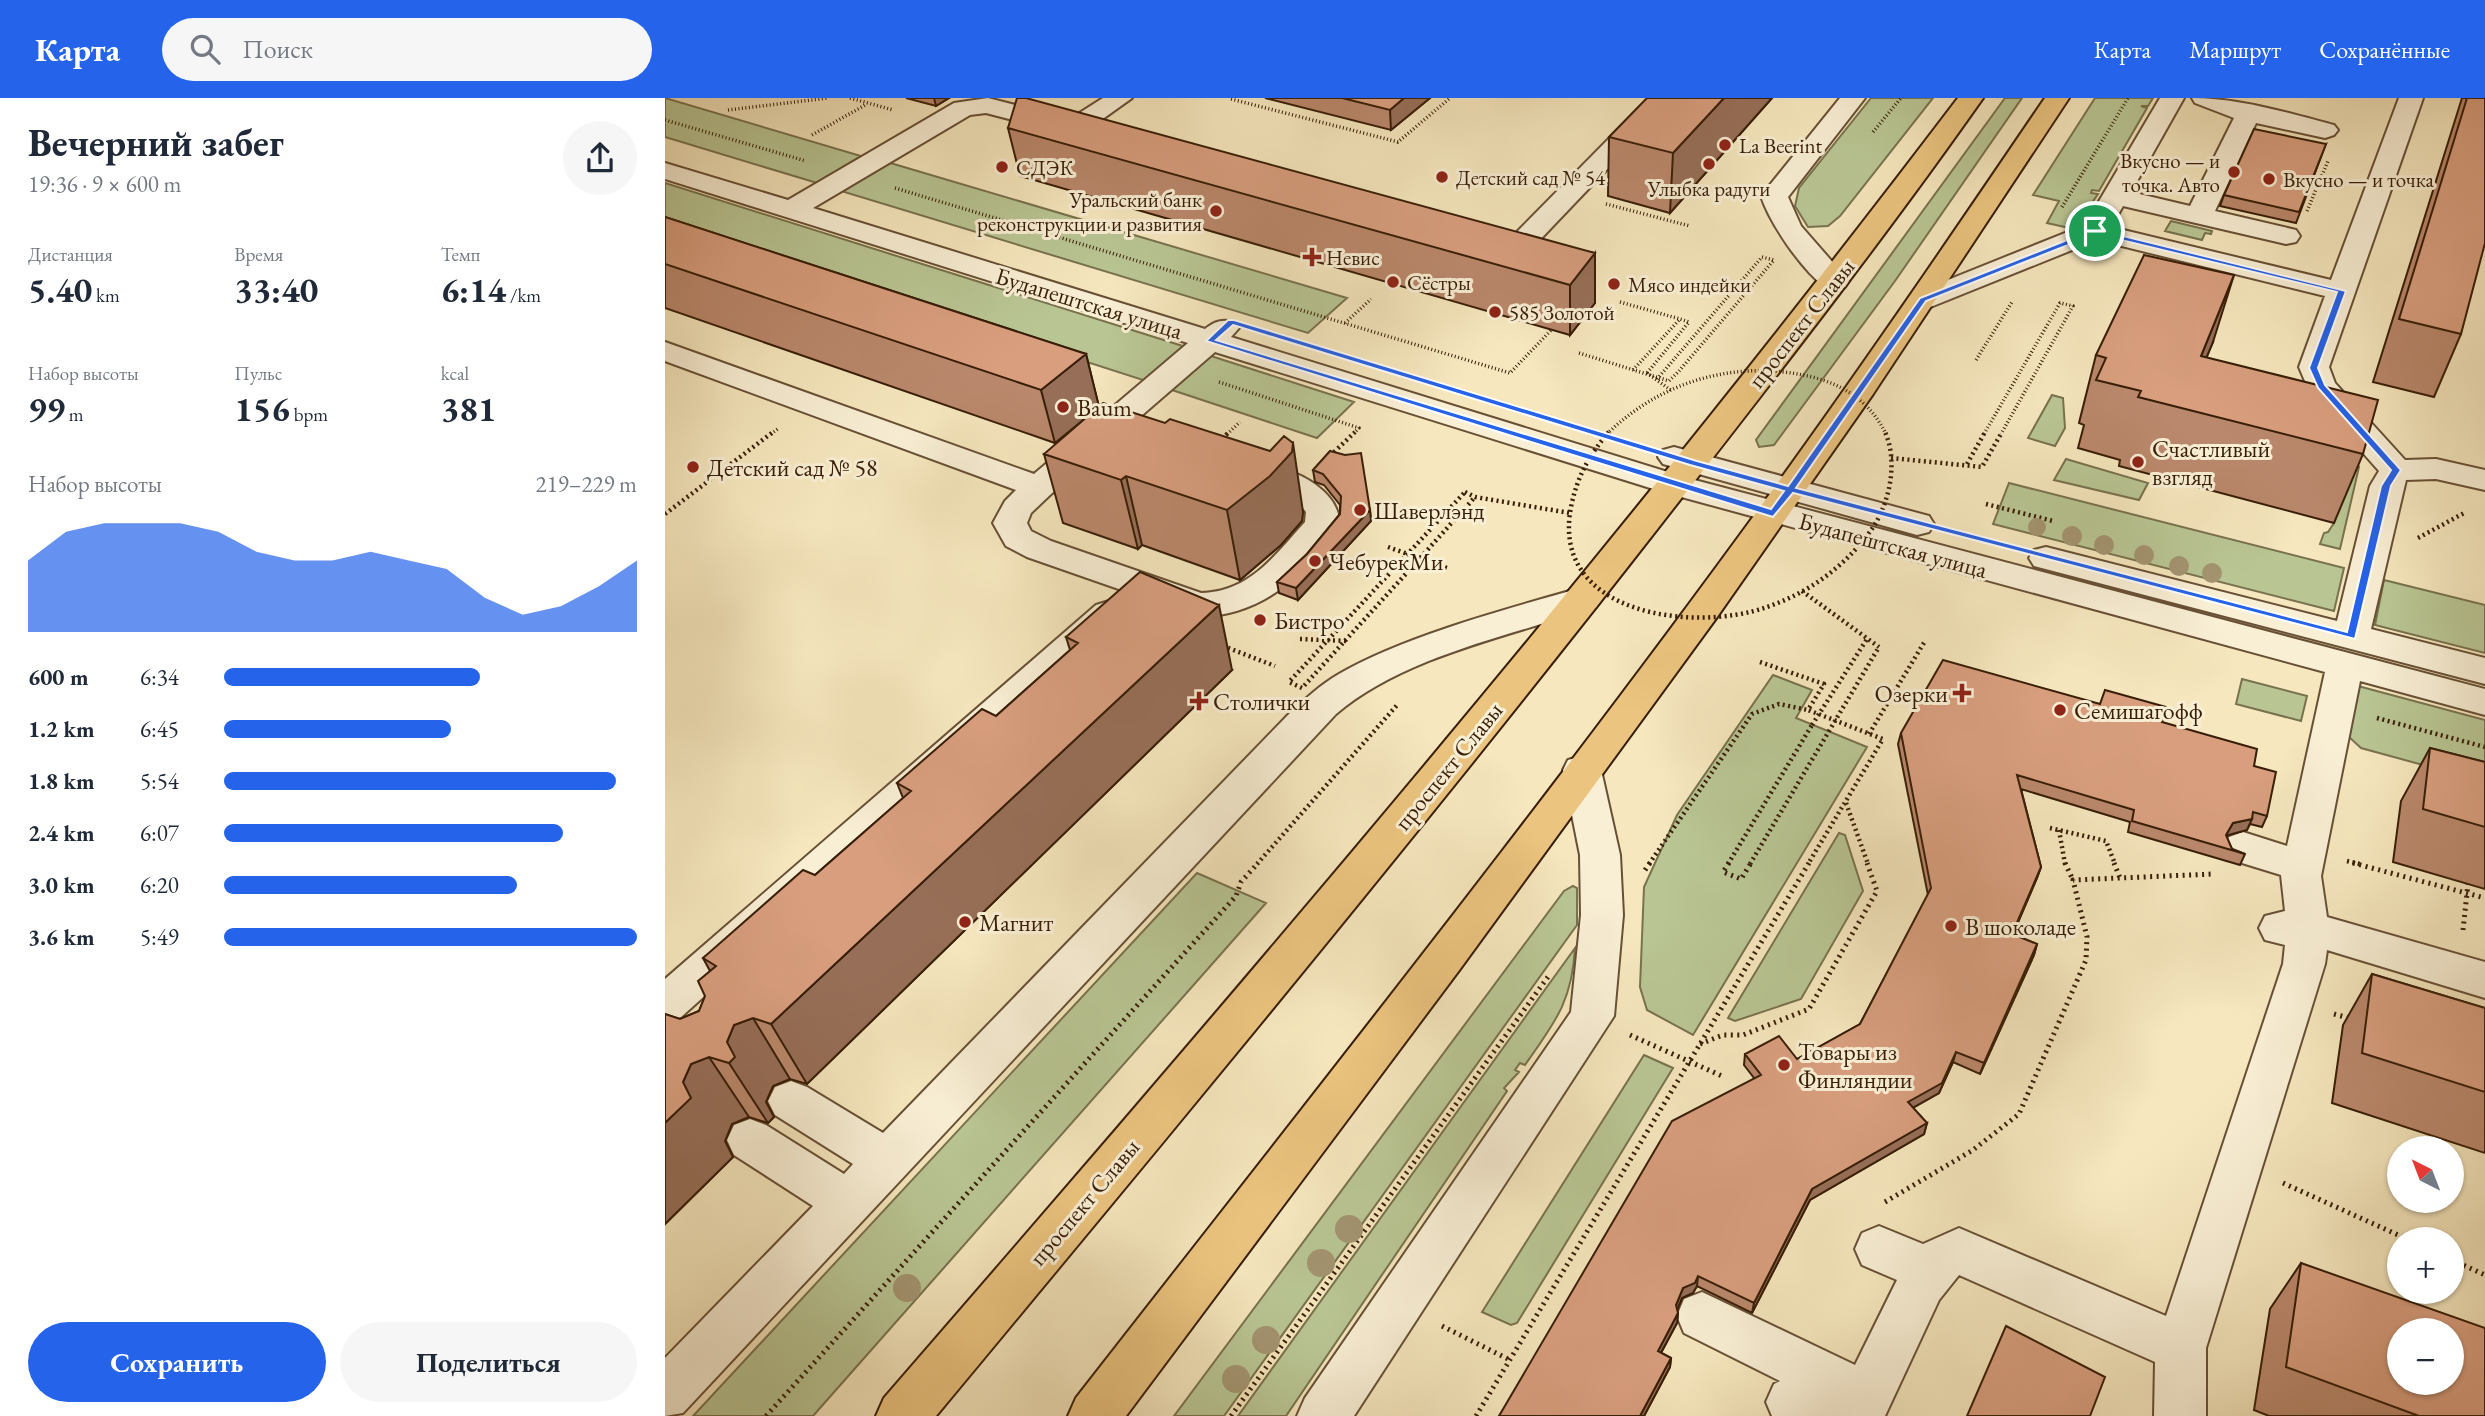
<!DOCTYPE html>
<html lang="ru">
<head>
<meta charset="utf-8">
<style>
  body { margin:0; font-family:"EB Garamond",serif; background:#f6f6f7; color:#1f2937; height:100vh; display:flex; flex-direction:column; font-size:26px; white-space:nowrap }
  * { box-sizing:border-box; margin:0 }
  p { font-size:23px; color:#747a83 }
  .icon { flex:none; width:38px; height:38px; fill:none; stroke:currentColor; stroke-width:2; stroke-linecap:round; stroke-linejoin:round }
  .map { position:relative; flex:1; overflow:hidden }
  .sheet { display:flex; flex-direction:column; background:#fff; width:665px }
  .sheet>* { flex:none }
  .needle { width:46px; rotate:318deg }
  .tools { position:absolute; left:1722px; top:1038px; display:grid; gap:14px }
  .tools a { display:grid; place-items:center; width:77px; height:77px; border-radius:50%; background:#fff; box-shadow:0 2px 5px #0004; font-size:35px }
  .pin { position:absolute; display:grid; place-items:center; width:60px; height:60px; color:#fff; margin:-30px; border:4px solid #fff; border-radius:50%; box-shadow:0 2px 7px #0007 }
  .round { display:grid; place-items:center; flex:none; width:74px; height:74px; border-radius:37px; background:#f6f6f7 }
  .summary { display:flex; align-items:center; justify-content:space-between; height:119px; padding:0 28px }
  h1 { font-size:38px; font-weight:700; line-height:52px }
  .figures { display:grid; grid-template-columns:repeat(3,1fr); gap:10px; height:119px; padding:7px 28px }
  .figures div { display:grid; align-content:center }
  .figures b { font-size:35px; font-weight:700 }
  .figures small { font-size:19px; font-weight:400 }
  .figures p { font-size:19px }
  .chart { height:196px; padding:14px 28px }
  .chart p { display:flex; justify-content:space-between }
  .chart svg { width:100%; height:126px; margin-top:7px; fill:#2563eb; opacity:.7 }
  .button { display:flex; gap:14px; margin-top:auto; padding:14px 28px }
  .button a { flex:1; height:80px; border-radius:42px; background:#2563eb; color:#fff; font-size:28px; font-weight:700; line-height:80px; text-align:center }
  .button a+a { background:#f6f6f7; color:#1f2937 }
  ul { padding:0 28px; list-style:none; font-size:23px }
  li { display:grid; grid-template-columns:112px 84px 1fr; align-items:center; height:52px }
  li i { height:18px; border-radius:9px; background:#2563eb }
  header { display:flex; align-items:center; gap:42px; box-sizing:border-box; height:98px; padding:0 35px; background:#2563eb; color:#fff }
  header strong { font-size:33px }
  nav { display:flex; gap:38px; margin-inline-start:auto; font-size:24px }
  .search { width:490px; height:63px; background:#f6f6f7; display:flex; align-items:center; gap:18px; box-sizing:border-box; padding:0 24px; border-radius:38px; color:#747a83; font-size:26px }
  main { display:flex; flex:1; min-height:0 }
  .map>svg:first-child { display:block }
</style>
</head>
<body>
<header>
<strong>Карта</strong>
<div class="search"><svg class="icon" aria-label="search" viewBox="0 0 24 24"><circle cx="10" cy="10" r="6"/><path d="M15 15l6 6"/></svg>Поиск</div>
<nav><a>Карта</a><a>Маршрут</a><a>Сохранённые</a></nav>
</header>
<main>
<section class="sheet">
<div class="summary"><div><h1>Вечерний забег</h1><p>19:36 · 9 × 600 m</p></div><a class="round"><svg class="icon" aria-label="share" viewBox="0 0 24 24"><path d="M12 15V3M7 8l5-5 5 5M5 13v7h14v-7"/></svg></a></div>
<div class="figures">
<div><p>Дистанция</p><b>5.40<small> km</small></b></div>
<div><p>Время</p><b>33:40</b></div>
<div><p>Темп</p><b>6:14<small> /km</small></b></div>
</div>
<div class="figures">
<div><p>Набор высоты</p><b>99<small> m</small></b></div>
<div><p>Пульс</p><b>156<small> bpm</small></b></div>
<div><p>kcal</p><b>381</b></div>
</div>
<div class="chart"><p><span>Набор высоты</span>219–229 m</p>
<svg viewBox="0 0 160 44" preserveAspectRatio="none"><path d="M0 44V19L10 9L20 6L30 6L40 6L50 9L60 16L70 19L80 19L90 16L100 19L110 22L120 32L130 38L140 35L150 28L160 19V44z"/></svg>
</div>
<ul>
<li><b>600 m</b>6:34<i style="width:62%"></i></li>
<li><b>1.2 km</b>6:45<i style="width:55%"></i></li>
<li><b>1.8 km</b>5:54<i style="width:95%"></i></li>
<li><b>2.4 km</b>6:07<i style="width:82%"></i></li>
<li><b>3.0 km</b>6:20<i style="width:71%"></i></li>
<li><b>3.6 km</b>5:49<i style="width:100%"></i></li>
</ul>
<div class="button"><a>Сохранить</a><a>Поделиться</a></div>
</section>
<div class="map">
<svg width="1820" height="1318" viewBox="0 0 1820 1318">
  <rect width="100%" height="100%" fill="#f6e7be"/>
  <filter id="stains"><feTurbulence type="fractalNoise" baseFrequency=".00286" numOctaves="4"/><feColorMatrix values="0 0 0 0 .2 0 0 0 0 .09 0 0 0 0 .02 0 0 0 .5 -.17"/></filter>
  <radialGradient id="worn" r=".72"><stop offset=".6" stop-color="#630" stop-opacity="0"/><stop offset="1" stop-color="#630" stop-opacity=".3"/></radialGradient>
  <path fill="#b9c694" stroke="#78724e" stroke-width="2" d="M0,0l196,58 -44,27 -152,-46z
    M1206,0h62l-93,118 -12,10 -20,1 -13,-21 4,-18z
    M1340,0h17l-127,183 -121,164 -15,2 -3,-7z
    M1430,0h58l-5,8h-7l6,2 -48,83 -7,-1 -1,3 7,1 -20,29 -9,5 -22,-5 12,-22 -26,-6z
    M222,64l460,136 -39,35 -467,-142z
    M0,85l524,165 -40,34 -484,-156z
    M1506,123l41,10 -1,3 -6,-1 -3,7 -37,-9z
    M546,258l143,46 -37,36 -145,-48z
    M1387,297l11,3 2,30 -10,18 -27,-8z
    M1687,357l7,12 -19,82 -20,-5 4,-11 4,-1 6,-9z
    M1401,361l82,24 -9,17 -85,-20z
    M1344,385l335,85 -10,43 -341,-87z
    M1719,482l101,25v48l-110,-28z
    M1108,577l39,15 -16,28 71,29 -174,288 -46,-25 -7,-23 4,-100 33,-72z
    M1577,581l65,17 -6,25 -65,-17z
    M1693,588l127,34v62l-124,-34 -12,-11z
    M1174,735l6,2 18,56 -62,108 -66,22 -7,-3z
    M532,775l69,30 -453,513h-120z
    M908,788l4,2v37l-353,491h-50l390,-525z
    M910,850c-3,54 -20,74 -50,117l-5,-2 -5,7 4,2 -15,16 3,3 -221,325h-48z
    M979,957l29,13 -156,255 -6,2 -29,-13z"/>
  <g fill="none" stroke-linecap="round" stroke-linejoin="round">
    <defs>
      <path id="minor" d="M323,0l82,21 33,-21h29l-49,35 -9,3 -88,-23 -16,2 -157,93 392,121c10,-8 17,-10 29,-7l5,6 -8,9 456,141 798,211v26l-125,-34 -39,195 6,41 158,45v36l-158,-48 -2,14 -119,384v68h-52l1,-54 -196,-87 -20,25 -54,116h-113l-6,-14 8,-18 6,-3 -96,-48 -7,-17 7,-17 18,-7 153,73 42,-85 -35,-15 -7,-16 7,-16 17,-7 44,18 36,-16 207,88 117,-352 2,-19 -20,-5 -6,-12 6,-12 20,-5 -4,-36 -52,-16 -6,-11 6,-11 14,-5 44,14 38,-174 -662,-180 -448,-140 -164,142 -20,19 -4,10 4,8 20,10 150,52c49,-1 74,-38 104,-71l1,-10 -8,-10 -11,-7 -48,-16 -4,-7 4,-7c33,-8 102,19 100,59 -34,52 -76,91 -140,93l-172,-60 -21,-11 -13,-23 12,-22 11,-11 -351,-129v-19l369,132 154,-131 -523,-164v-16l123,37 166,-97z
        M984,0h26l-143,150 -25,5 -36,-6 -4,-6 4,-6 10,-2 32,3z
        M1175,0h25l-77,99 13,29 48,55 -4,6c-7,2 -15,4 -21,-1 -22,-16 -55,-64 -63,-90z
        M1495,0h24l-53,94 59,14 44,-88 -39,-15 -3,-5c47,0 96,15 142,27l4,5 -4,5 -9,3 -69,-15 -41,88 81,19 4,6 -4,6 -10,2 -163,-38 -12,21 220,53 68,-182h24l-94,269 6,16 70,77 31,-1 49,11v20l-49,-11 -30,1 -35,149 114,29v26l-451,-118 -5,-8 5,-8 12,-3 291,74 33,-135 9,-15 -69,-78 -11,-26 26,-71 -228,-56 -164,66 -10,3 -10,-3 -4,-6 4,-6 172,-69z
        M1009,349l255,69 5,8 -5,8 -12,3 -254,-71 -5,-7 5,-7z
        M919,489l12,4 6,8 -6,8c-83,28 -192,49 -260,107l-653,699 -18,3v-58l148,-152 -79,-51 -7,-15 7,-15 16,-6 16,6 78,49 9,-10 -78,-49 -7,-14 7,-14 16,-6 16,6 76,46 406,-419c15,-14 31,-29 50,-40 65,-38 171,-66 245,-87z
        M444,503l13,4 5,8 -5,8 -442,397 -15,5v-44l431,-374z
        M917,658l14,4 5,10 19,85 3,60 -9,101 -260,400h-57l8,-18 266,-386 10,-97 -1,-60 -17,-85 5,-10z"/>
      <path id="major" d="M1293,0h25c-102,145 -212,285 -321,425 -236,303 -481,598 -726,893h-60l8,-18c369,-425 734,-852 1074,-1300z
        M1380,0h24l-196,296 -156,223 -257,352 -334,447h-58l8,-18c237,-304 478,-606 704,-918 91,-126 178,-254 265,-382z"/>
    </defs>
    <use href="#minor" stroke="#685035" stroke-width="4"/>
    <use href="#major" stroke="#381e07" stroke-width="4"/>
    <path stroke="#381e07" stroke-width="3.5" stroke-dasharray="1 2.5" stroke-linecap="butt" d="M185,0l43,12
      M566,1l167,43 52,-44
      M63,12l100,-12
      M0,22l141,41
      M1208,34l28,-34
      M147,37l55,-31
      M230,90l615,185 46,-48
      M941,106l84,22
      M1397,109l66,-109
      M1642,113l21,-50
      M955,204l60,17
      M925,212l18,5
      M680,225l26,-24
      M914,255l90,28 10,-10
      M1311,262l36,-58
      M968,272l47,-51 9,3 -42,51
      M554,284l140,46 -6,6
      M106,336l8,-6
      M562,336l13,-12
      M1319,336l76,-131 13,3 -72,128"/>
    <path stroke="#381e07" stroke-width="4.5" stroke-dasharray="2 3.5" stroke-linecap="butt" d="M557,341l7,-7
      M665,358l25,-24
      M1226,360l91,9 20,-35
      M1302,366l18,-32
      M800,394l10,5 95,16
      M1321,406l67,17
      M0,416l108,-82
      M1753,440l48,-26
      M723,449l59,21
      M748,468l62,-69
      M1137,493l77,56
      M635,541l48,2
      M558,548l52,20
      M1095,564l64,22 -16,26 75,29 -75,125
      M1712,620l108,29
      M1147,627l55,-86
      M1204,636l56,-93
      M1181,705l22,61
      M1385,730l56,13 9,23
      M1394,732l6,34
      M1682,763l13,3
      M592,766l141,-160
      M984,766l103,-150 27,-10 29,6"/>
    <path stroke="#381e07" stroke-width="5" stroke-dasharray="2 4.5" stroke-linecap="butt" d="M1400,765l8,17
      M1449,765l6,15
      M1688,765l132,35
      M980,772l5,-7
      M1798,832l5,-46
      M1669,916l18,5
      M965,937l92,41
      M1035,946l23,-9h20l66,-26 68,-118 -10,-28
      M1618,1085l124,56
      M1220,1104l88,-52 46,-36 67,-154 1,-23 -14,-57 140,-6
      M1787,1162l33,15
      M777,1228l68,34
      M101,1318l470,-520 5,-14 17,-19
      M566,1318l319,-442
      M811,1318l333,-553"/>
    <use href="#minor" fill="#f9efd5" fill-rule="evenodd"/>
    <use href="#major" fill="#ebc47f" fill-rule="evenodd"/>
    <path stroke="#381e07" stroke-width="3.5" stroke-dasharray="1 2.5" stroke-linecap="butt" d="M982,275l25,18
      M992,281l105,-122 12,3 -95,111
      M942,336c55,-54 131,-75 205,-57 33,8 59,26 74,57"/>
    <path stroke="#381e07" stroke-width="4.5" stroke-dasharray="2 3.5" stroke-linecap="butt" d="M944,334c-20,23 -32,45 -38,75 -21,108 123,126 196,100 41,-14 76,-39 102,-74 20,-26 30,-70 16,-101
      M748,468l-111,122 -13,-6 176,-190
      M1063,766l84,-139
      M1085,766l129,-217"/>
    <path stroke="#381e07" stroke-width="5" stroke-dasharray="2 4.5" stroke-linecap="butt" d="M1064,765l-6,9 18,7 10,-16"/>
  </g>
  <g fill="#a39470">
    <circle cx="1372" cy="429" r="9"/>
    <circle cx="1407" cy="438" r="10"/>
    <circle cx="1439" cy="447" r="10"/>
    <circle cx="1479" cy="457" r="10"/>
    <circle cx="1514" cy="468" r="10"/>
    <circle cx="1547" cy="475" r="10"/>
    <circle cx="684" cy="1131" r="14"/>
    <circle cx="656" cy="1165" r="14"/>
    <circle cx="242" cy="1190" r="14"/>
    <circle cx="601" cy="1242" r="14"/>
    <circle cx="571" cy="1281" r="14"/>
  </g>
  <path fill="#ba886c" stroke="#381e07" stroke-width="2" d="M241,0h43l-13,8z
    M600,0h165l-39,32z
    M1107,0l-102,115 -62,-17 1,-59z
    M1797,0h23l-24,236 -27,63 -61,-15z
    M343,30l587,125v50l-25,32 -550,-159z
    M1661,46l-30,79 -76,-17 4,-11z
    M0,119l421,137 13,53 -44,36 -390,-135z
    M1548,244l-7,16 157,96 -29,69 -215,-57 1,-6 -42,-12 6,-23 -5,-2 17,-68z
    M665,353l40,59 1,11 -73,79 -19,-7 -2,-11 30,-28 33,-40v-9l-16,-20 -9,-3 -2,-12z
    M379,356l259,58 -1,9 -21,24 -41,35 -98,-35 -4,4 -75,-26z
    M401,539l166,33 -425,414 -17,-5 -17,7 -7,16 8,15 -6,6 -19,-6 -17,7 -7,17 8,16 -68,67v-210l15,5 19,-8 6,-15 5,-25 -7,-13 112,-83 88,-77 -6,-15 99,-67 74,-66z
    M1497,624l92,44 13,50 -5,11 -12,-3 -3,6 -19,5 -2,2 6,12 13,5 -5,11 -112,-33 2,-10 -109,-33 20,78 -4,11 -24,56 24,10 -3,11 -54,119 -27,-12 -14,31 -26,15 14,15 -3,11 -114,66 -58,113 -55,-27 -4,7 -11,5 -5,12 1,3 -1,10 -16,30 10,5 -1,9 -26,49h-145l255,-338 -10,-13 1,-11 52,5 63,-35 68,-129 -30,-151 3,-11z
    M1765,650l55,14v127l-92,-27 8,-61z
    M1707,876l113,34v145l-153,-50 11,-78z
    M1636,1165l184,153h-216l-15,-6 16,-101z"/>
  <path fill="#976f58" stroke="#381e07" stroke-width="2" d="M269,0h15l-13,8z
    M739,0h26l-39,32 -1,-20z
    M1059,0h48l-102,115 3,-60z
    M930,155v50l-25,32v-50z
    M1569,177l-21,67 -28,67 16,-53z
    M421,256l13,53 -44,36 -14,-53z
    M628,345l10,69 -1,9 -21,24 -41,35 -13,-70z
    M461,378l16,69 -4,4 -17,-69z
    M705,412l1,11 -73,79 -2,-12z
    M554,507l13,65 -425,414 -36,-60z
    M1587,721l-5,11 -19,5 -7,12 5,-12 7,-12z
    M1376,769l-4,11 -29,67 4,-11z
    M1372,846l-3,11 -54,119 4,-11z
    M88,920l37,61 -17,7 -7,16 8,15 -6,6 -39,-60 -2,-21 7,-17z
    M1291,954l-3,10 -14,31 -34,19 3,-10z
    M44,959l40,60 -17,7 -7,17 8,16 -68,67v-101l26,-59z
    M1262,1025l-3,11 -114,66 -58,113 2,-10 58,-114z
    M1033,1178l-1,10 -4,7 -11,5 -7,17 1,-10 7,-17z
    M1013,1215l-1,10 -20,37 1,-9z
    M1006,1260l-1,9 -26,49h-4z"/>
  <path fill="#d89e7e" stroke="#381e07" stroke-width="2" fill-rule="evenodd" d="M352,0h9l569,155 -25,32 -562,-157z
    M677,0h62l-14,12z
    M982,0h77l-51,55 -64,-16z
    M1802,0h18v145l-24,91 -62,-15z
    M1589,31l72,15 -27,68 -75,-17z
    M0,119l421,137 -45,36 -376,-126z
    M1479,157l90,20 -33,81 177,44 -15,54 -225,-57 3,-6 -45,-11 10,-22 -10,-3z
    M438,305l62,20 5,-4 100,32 14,-15 9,7 -1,9 -22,24 -43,34 -101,-34 -5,4 -77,-26z
    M665,353l15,4 16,-2 9,57 -74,78 -19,-6 30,-28 33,-40 1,-18 -18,-22 -10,-4z
    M475,474l79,33 -448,419 -18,-6 -19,7 -7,17 8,15 -6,6 -20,-6 -18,7 -8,18 8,16 -26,25v-109l15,5 19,-8 6,-15 -7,-15 18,-15 -13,-8 100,-88 12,5 96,-84 -14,-8 85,-74 14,7 82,-73 -12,-6z
    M1278,562l157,44 5,-14 61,17 -4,15 95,27 -3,17 22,6 -9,44 -14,-4 -1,7 -19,4 -7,12 6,14 13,5 -113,-33 2,-11 -117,-35 24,92 -29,67 25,10 -53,119 -28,-11 -14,31 -34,19 19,21 -115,66 -58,114 -56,-27 -3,7 -12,5 -7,17 2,8 -20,38 13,7 -31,58h-141l173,-295 89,-46 -16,-21 34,-18 18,23 63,-35 71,-136 -30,-155z
    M1765,650l55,14v65l-62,-18z
    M1707,876l113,34v84l-123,-39z
    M1636,1165l184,65v88h-66l-133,-49zM1734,1232h53v52h-53z
    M1341,1228l99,51 -15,39h-123z"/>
  <path fill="#2563eb" stroke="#fff" stroke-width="2" fill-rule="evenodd" d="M1430,131l251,62 -28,77 7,17 76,85 -10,16 -36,153 -562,-146 -20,24 -567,-176 22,-21h6l463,141 91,25 132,-188zM1431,136l241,58 -28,76 9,20 73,82 -10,16 -34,146 -551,-144 130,-187zM568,227l457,140 94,26 -13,18 -555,-169z"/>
  <g fill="#8f2418" stroke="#f9efd5" stroke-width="2.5">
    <circle cx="1060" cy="47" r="7"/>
    <circle cx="1044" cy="66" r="7"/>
    <circle cx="337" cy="69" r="7"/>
    <circle cx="1569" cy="74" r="7"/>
    <circle cx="777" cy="79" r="7"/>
    <circle cx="1604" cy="81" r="7"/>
    <circle cx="551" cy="113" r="7"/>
    <path d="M643.5 148.5h7v7h7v7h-7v7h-7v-7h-7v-7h7z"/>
    <circle cx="728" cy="184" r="7"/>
    <circle cx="949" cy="186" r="7"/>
    <circle cx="830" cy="214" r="7"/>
    <circle cx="398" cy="309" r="7"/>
    <circle cx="1473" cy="364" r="7"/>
    <circle cx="28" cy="369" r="7"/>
    <circle cx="695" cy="412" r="7"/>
    <circle cx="650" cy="463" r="7"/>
    <circle cx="595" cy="522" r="7"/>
    <path d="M1293.5 584.5h7v7h7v7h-7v7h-7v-7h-7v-7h7z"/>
    <path d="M530.5 592.5h7v7h7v7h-7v7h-7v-7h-7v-7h7z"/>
    <circle cx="1395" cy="612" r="7"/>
    <circle cx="300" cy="824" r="7"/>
    <circle cx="1286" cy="828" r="7"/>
    <circle cx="1119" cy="967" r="7"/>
  </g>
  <g text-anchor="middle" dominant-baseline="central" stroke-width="6" stroke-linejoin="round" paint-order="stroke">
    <g font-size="21" fill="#381e07" stroke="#f9efd5" text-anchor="start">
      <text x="1074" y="47">La Beerint</text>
      <text x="1555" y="62" text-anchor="end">Вкусно — и<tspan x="1555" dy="24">точка. Авто</tspan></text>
      <text x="351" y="69">СДЭК</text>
      <text x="791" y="79">Детский сад № 54</text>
      <text x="1618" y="81">Вкусно — и точка</text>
      <text x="1044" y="90" text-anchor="middle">Улыбка радуги</text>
      <text x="537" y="101" text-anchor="end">Уральский банк<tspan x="537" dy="24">реконструкции и развития</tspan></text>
      <text x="661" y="159">Невис</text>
      <text x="742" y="184">Сёстры</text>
      <text x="963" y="186">Мясо индейки</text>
      <text x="844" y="214">585 Золотой</text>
    </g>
    <g font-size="24" fill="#381e07" stroke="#f9efd5">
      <text transform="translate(424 205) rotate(17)">Будапештская улица</text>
      <text transform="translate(1136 225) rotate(-52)">проспект Славы</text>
      <text transform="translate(1228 447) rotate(15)">Будапештская улица</text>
      <text transform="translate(783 668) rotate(-51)">проспект Славы</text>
      <text transform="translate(419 1104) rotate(-50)">проспект Славы</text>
    </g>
    <g font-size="24" fill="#381e07" stroke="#f9efd5" text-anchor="start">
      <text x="412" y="309">Baum</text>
      <text x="1487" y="350">Счастливый<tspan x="1487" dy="28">взгляд</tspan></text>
      <text x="42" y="369">Детский сад № 58</text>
      <text x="709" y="412">Шаверлэнд</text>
      <text x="664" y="463">ЧебурекМи</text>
      <text x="609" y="522">Бистро</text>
      <text x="1283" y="595" text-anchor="end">Озерки</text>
      <text x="548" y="603">Столички</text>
      <text x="1409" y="612">Семишагофф</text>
      <text x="314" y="824">Магнит</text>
      <text x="1300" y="828">В шоколаде</text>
      <text x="1133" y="953">Товары из<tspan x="1133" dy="28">Финляндии</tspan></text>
    </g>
  </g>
  <rect width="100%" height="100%" filter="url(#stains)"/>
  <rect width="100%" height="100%" fill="url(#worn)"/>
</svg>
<div class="tools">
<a><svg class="needle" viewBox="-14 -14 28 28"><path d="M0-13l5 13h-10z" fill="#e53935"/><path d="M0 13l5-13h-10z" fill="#747a83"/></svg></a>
<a>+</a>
<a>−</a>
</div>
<div class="pin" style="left:1430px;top:133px;background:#1e9e55"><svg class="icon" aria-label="arrive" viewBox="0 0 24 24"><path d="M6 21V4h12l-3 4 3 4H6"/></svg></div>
</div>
</main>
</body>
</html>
